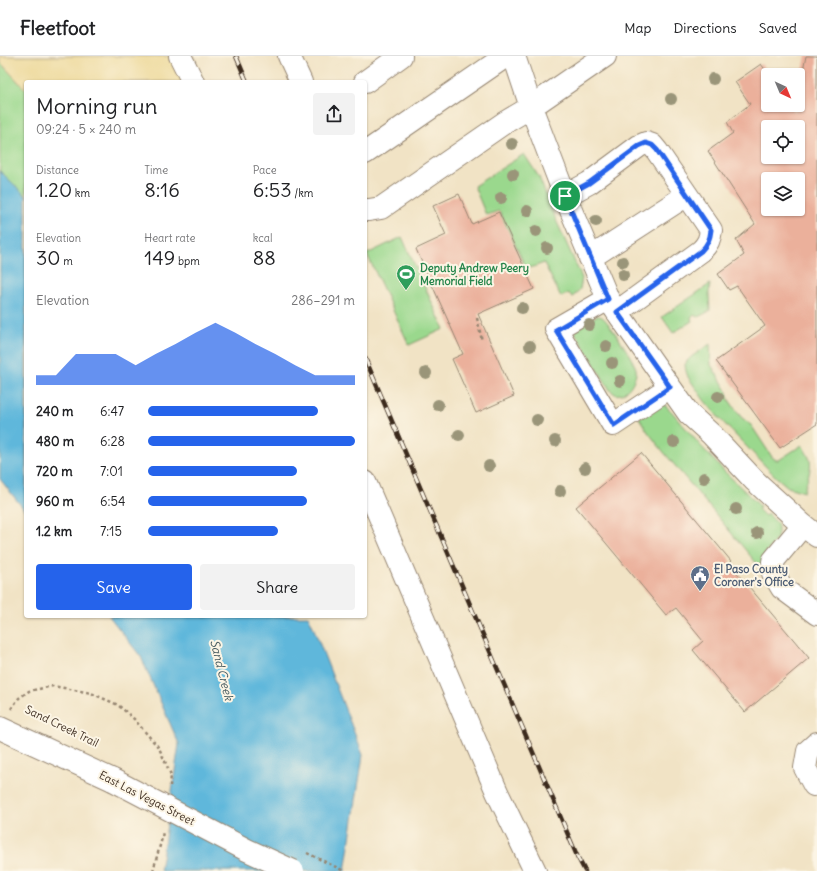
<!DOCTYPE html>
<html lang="en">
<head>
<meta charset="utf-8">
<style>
  body { margin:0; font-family:Delius,sans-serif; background:#f2f2f2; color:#202124; height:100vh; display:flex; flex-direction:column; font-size:15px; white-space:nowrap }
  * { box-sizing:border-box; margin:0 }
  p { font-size:13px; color:#757577 }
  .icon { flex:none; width:22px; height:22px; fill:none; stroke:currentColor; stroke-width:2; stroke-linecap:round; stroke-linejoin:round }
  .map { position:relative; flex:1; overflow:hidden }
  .panel { position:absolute; left:24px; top:24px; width:343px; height:538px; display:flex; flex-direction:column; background:#fff; border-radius:4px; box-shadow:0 1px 3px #0004 }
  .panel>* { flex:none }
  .needle { width:26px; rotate:136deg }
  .buttons { position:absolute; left:761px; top:12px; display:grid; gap:8px }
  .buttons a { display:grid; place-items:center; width:44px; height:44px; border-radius:4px; background:#fff; box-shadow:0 1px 3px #0004; font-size:20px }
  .pin { position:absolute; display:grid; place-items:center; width:34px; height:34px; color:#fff; margin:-17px; border:2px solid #fff; border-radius:50%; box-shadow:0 1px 4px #0007 }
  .round { display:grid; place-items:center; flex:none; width:42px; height:42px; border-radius:4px; background:#f2f2f2 }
  .head { display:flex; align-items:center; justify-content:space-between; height:68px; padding:0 12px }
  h1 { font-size:22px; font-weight:600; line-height:30px }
  .metrics { display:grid; grid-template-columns:repeat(3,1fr); gap:6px; height:68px; padding:4px 12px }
  .metrics div { display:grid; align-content:center }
  .metrics b { font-size:20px; font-weight:600 }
  .metrics small { font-size:11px; font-weight:400 }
  .metrics p { font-size:11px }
  .chart { height:112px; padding:8px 12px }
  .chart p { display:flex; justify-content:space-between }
  .chart svg { width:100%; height:72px; margin-top:4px; fill:#2563eb; opacity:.7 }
  .primary-button { display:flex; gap:8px; margin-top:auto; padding:8px 12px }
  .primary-button a { flex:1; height:46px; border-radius:4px; background:#2563eb; color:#fff; font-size:16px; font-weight:600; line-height:46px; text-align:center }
  .primary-button a+a { background:#f2f2f2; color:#202124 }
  ul { padding:0 12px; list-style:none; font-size:13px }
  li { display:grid; grid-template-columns:64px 48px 1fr; align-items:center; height:30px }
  li i { height:10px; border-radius:5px; background:#2563eb }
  header { display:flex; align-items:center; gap:24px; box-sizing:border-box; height:56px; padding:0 20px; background:#fff; border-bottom:1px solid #e0e0e0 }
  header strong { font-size:19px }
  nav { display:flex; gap:22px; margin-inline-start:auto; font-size:14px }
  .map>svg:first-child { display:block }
</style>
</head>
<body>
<header>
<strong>Fleetfoot</strong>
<nav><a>Map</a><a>Directions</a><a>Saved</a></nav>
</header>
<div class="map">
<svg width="817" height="815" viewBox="0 0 817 815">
  <rect width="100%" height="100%" fill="#fcf5e5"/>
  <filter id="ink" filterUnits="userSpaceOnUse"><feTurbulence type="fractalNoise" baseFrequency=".025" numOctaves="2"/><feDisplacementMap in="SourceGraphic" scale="8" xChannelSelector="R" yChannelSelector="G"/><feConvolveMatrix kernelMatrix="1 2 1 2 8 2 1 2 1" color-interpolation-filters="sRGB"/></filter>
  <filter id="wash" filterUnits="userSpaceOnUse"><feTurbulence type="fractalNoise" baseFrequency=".012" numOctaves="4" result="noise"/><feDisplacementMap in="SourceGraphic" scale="16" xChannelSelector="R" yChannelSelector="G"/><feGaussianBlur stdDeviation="0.9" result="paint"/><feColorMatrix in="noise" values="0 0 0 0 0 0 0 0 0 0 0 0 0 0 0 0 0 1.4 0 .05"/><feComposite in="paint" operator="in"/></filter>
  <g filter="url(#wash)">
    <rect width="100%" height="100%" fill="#f1e3c5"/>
    <path fill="#9ad88d" stroke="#6a8156" d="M0,6l26,28v108l-26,-24z
      M524,98l15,23 17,43 26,58 -2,11 -5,6 -3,2 -3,-4 -8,4 -17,-34 -11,4 -7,1 -26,-56 -1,-1 -13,4 -12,-29z
      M402,181l42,92 -35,16 -42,-91z
      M710,228l-1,9 1,18 -12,6 -5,-2 -2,3 1,3 -19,12 -11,-16z
      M596,260c2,0 5,0 6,1 6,3 33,45 34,52 2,9 -10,29 -21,25 -2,-1 -3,-3 -5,-4l-36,-59z
      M710,288l1,21 15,24 3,11 12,17 10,8 21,32 4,3h3l23,-15c2,4 6,9 8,15 2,10 -4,22 -6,32l-16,-5 -13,-11 -55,-57 -16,-19 -16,-23 -2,-6 -1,-6 2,-4 4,-4z
      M660,348l6,2 6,6 28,33 22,24 38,37 -2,3 7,7 3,-2 9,9 1,5v4l-1,6 -12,16 -2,11h-5l-96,-115 -14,-18 -9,-14z"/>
    <path fill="#eeda9e" stroke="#94825e" d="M0,0h193l11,26h-178v8l-26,-28z"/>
    <path fill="#5eb7db" stroke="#4c707c" d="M0,115l26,25v316l-26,-33z
      M109,560h199l4,8 51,131 -18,116h-185l19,-127 -38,-87z"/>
    <g id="blocks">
      <path fill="#ebb09b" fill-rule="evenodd" d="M806,0h11v368l-37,24 -64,-87 49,-35 -28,-40 -8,4 -11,-16 26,-19 -8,-15 19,-16 -47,-73 25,-18 -6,-11 23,-18 -15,-22 26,-18 8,11h-1v30h22l5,7 1,-7h2v-9zM768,71h30v30h-30zM768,123h30v30h-30z
        M459,138l13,30 27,-12 35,77 -56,25 36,82 -38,17 -24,-54 11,-5 -47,-105 30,-14 -13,-29z
        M641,397l90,108 -2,2 80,95 -64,54 -52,-62 10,-9 -27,-33 -10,7 -90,-108z"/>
    </g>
  </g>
  <g filter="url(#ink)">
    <use href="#blocks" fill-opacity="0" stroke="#968672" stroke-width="1"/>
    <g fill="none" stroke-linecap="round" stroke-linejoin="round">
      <defs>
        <path id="minor" d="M180,0l13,26
          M289,0l12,26
          M514,0l17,51 34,89 43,103 81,115 23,21 43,46 48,44 14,11
          M365,26l36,-26
          M365,97l141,-97
          M565,140l24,-13 50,-37 7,-3 6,2 5,6 54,79c-1,9 -3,14 -10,21l-84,61
          M365,154h4l12,-2 123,-85 27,-16 74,-51
          M590,202l97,-63
          M608,243l-52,30 57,96 57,-38
          M365,426l132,310 38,79
          M803,469l-30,36v12l9,15 35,26
          M0,672l113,52
          M814,729l-9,-17 3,-17 9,-8"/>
      </defs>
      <use href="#minor" stroke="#968672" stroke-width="24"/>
      <path stroke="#968672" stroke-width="2.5" stroke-dasharray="3 3" stroke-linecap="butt" d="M477,262l5,23
        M11,653l8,-11 10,-7 24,-5 38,7 27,12 16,14 25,29 12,27 -1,11
        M153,815l9,-33 1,-7"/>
      <use href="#minor" stroke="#fff" stroke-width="22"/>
      <defs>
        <path id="rail" d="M236,0l11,26
          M365,302l213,500 7,13"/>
      </defs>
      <use href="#rail" stroke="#3b2a1e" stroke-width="4.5"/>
      <use href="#rail" stroke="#fcf5e5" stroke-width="3" stroke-dasharray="9" stroke-linecap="butt"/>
      <defs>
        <path id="minor-bridge" d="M113,724l134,70 46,21"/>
      </defs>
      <use href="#minor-bridge" stroke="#968672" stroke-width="24" stroke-linecap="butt"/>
      <path stroke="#968672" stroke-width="2.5" stroke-dasharray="3 3" stroke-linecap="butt" d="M307,797l37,18"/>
      <use href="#minor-bridge" stroke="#fff" stroke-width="22"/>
    </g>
    <g fill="#9a9579">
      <circle cx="713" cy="23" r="6"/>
      <circle cx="671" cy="43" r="6"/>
      <circle cx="512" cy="88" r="6"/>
      <circle cx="513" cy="118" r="6"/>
      <circle cx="501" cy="142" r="6"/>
      <circle cx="527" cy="155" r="6"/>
      <circle cx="596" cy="165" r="6"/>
      <circle cx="536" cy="175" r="6"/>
      <circle cx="547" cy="192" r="6"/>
      <circle cx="623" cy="206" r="6"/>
      <circle cx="623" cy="219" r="6"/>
      <circle cx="522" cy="252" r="6"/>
      <circle cx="589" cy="269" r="6"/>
      <circle cx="530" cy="290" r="6"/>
      <circle cx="606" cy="290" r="6"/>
      <circle cx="612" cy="307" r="6"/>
      <circle cx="426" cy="317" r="6"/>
      <circle cx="620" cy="325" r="6"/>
      <circle cx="718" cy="341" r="6"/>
      <circle cx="438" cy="349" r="6"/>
      <circle cx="537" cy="364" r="6"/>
      <circle cx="459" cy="379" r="6"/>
      <circle cx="555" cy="385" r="6"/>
      <circle cx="674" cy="386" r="6"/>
      <circle cx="489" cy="410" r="6"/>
      <circle cx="585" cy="412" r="6"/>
      <circle cx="704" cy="422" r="6"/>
      <circle cx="560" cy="435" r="6"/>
      <circle cx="736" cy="453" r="6"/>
      <circle cx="757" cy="477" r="6"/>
    </g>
  </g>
  <g fill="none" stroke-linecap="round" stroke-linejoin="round" filter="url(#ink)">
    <defs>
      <path id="route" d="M646,87l6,2 5,5 54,80c-1,9 -3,14 -10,21l-84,61 53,75 -56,38 -58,-95 52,-31 -43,-103 24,-13 50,-37z"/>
    </defs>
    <use href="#route" stroke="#fff" stroke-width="8"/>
    <use href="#route" stroke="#2563eb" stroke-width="5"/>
  </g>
  <defs>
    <symbol id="stadium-pin" viewBox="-11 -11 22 30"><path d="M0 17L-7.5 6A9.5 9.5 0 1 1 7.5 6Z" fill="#2e9e5b" stroke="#fcf5e5"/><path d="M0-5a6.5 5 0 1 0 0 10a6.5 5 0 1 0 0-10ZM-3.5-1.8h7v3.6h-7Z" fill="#fff"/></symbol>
    <symbol id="civic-pin" viewBox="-11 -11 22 30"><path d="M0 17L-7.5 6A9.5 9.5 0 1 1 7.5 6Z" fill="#5c6f8a" stroke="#fcf5e5"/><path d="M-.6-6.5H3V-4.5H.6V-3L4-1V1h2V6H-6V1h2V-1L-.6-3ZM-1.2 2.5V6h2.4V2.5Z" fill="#fff"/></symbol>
  </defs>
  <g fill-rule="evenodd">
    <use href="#stadium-pin" x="395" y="207" width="22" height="30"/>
    <use href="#civic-pin" x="689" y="508" width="22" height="30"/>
  </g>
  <g text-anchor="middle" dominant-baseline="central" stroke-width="4" stroke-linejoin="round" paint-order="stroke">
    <g font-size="11" font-weight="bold" fill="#27864d" stroke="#fcf5e5" text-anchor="start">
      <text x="420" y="212">Deputy Andrew Peery<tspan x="420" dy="13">Memorial Field</tspan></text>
    </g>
    <g font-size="11" font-weight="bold" fill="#4e5e75" stroke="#fcf5e5" text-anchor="start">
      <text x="714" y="513">El Paso County<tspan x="714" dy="13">Coroner's Office</tspan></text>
    </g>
    <g font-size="11" fill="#3b2a1e" stroke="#fcf5e5">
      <text transform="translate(62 670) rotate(26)">Sand Creek Trail</text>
      <text transform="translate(147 742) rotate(27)">East Las Vegas Street</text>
    </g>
    <g font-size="12" font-style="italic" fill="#475b60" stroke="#fcf5e5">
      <text transform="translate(222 614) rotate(76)">Sand Creek</text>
    </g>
  </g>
</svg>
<div class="buttons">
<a><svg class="needle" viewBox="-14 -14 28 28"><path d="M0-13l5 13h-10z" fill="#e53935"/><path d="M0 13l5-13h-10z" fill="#757577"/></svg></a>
<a><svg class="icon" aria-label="locate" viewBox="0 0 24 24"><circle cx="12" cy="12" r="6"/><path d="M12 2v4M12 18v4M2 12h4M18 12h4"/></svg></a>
<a><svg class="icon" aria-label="layers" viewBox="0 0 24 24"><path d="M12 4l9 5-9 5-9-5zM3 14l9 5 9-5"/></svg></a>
</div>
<div class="pin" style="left:565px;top:140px;background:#1e9e55"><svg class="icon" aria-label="arrive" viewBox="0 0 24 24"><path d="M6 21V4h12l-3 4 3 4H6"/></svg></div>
<section class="panel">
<div class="head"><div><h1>Morning run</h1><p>09:24 · 5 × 240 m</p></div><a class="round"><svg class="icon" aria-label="share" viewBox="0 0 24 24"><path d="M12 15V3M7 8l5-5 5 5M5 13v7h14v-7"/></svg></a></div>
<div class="metrics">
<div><p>Distance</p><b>1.20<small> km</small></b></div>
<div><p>Time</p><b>8:16</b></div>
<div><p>Pace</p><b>6:53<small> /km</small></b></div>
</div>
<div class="metrics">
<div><p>Elevation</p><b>30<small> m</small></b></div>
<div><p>Heart rate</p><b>149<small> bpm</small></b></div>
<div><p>kcal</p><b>88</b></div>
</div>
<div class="chart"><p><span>Elevation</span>286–291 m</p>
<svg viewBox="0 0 160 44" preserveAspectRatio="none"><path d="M0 44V38L10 38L20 25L30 25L40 25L50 32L60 25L70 19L80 12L90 6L100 12L110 19L120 25L130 32L140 38L150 38L160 38V44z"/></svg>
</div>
<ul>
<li><b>240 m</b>6:47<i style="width:82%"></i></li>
<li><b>480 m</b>6:28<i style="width:100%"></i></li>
<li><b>720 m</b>7:01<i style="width:72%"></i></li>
<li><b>960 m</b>6:54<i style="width:77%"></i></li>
<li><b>1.2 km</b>7:15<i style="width:63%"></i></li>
</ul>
<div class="primary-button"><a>Save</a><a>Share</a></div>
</section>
</div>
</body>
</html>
